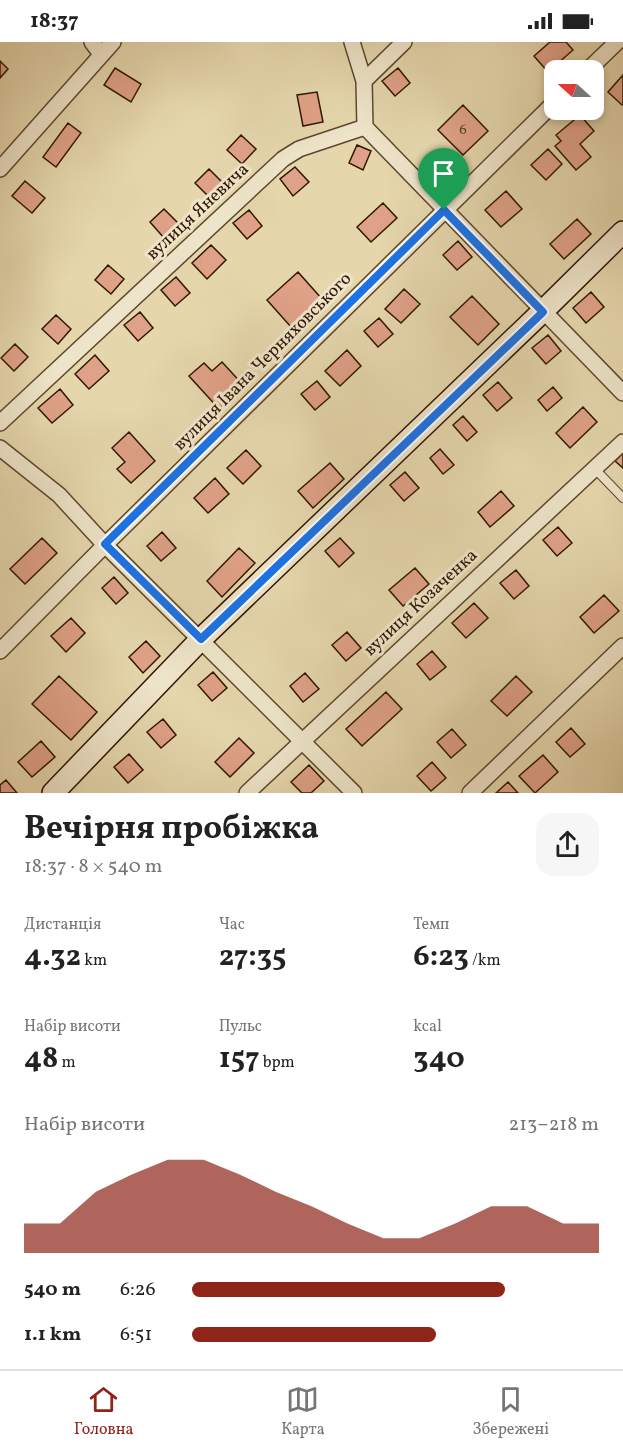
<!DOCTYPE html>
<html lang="uk">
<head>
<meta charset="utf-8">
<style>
  body { margin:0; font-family:Vollkorn,serif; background:#f6f6f6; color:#222; height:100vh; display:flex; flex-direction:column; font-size:22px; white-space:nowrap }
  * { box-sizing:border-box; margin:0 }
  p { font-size:20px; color:#767676 }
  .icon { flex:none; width:33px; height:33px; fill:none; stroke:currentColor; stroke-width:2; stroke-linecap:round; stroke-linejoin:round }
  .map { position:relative; height:751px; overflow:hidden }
  .details { display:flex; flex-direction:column; background:#fff; flex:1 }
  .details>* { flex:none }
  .needle { width:39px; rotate:291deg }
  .buttons { position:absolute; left:544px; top:18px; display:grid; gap:12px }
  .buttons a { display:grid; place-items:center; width:60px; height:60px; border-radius:12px; background:#fff; box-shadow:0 3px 9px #0003; font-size:30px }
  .pin { position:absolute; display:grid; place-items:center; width:51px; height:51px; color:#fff; margin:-62px -26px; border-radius:50% 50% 50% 0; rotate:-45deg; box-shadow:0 0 6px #0007 }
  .pin .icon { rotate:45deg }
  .round { display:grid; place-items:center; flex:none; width:63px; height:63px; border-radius:18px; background:#f6f6f6 }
  .overview { display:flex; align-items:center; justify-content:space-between; height:102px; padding:0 24px }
  h1 { font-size:33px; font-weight:700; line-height:45px }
  .figures { display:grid; grid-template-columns:repeat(3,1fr); gap:9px; height:102px; padding:6px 24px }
  .figures div { display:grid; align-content:center }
  .figures b { font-size:30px; font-weight:700 }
  .figures small { font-size:16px; font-weight:400 }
  .figures p { font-size:16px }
  .chart { height:168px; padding:12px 24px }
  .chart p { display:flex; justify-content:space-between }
  .chart svg { width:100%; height:108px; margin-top:6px; fill:#8f2418; opacity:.7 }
  ul { padding:0 24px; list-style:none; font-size:20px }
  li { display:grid; grid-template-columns:96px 72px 1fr; align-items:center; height:45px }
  li i { height:15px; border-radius:8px; background:#8f2418 }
  .status { display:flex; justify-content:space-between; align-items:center; height:42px; padding:0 30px; background:#fff; direction:ltr }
  .status svg { height:16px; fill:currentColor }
  .dock { display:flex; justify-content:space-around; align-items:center; height:84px; border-top:2px solid #e0e0e0; background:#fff; font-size:16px; color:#767676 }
  .dock a { display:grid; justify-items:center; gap:3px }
  .dock .selected { color:#8f2418 }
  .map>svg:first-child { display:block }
</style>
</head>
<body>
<div class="status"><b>18:37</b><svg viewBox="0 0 49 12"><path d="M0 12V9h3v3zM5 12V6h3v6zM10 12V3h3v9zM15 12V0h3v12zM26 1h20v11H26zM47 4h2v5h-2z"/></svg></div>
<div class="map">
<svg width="623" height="751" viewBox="0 0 623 751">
  <rect width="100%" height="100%" fill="#e5d6ac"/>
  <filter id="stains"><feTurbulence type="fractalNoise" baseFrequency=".00333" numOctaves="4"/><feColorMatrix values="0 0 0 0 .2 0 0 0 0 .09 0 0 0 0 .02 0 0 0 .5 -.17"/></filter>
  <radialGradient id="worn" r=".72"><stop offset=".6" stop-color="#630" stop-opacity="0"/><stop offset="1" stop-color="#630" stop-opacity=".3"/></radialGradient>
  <path fill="#dfa187" stroke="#311704" stroke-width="1.5" d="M550,0h16l7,8 -25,22 -14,-16z
    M0,19l8,8 -8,9z
    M115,26l26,16 -10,18 -27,-17z
    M398,26l12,15 -15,13 -13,-15z
    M623,33v29l-1,1 -14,-13z
    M317,50l6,30 -20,4 -6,-31z
    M463,63l25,26 -25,24 -25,-25z
    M580,73l14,16 -14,13 11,13 -15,13 -21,-24 6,-5 -5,-6z
    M68,81l13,10 -25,34 -13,-10z
    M241,93l15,14 -14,15 -15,-14z
    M357,103l14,6 -8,19 -14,-7z
    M548,107l14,15 -16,16 -15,-15z
    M295,125l14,15 -16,14 -13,-17z
    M209,127l15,15 -14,14 -15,-15z
    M25,139l20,17 -13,15 -20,-17z
    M506,149l16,18 -21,18 -16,-17z
    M383,161l14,15 -26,24 -14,-15z
    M164,167l15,15 -15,14 -14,-16z
    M249,168l13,16 -15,13 -14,-16z
    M577,177l14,15 -27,25 -14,-15z
    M458,199l14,16 -15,13 -14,-15z
    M211,203l15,15 -19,19 -15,-16z
    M108,223l16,14 -13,15 -16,-14z
    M298,230l24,27 -31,28 -24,-27z
    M176,235l14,16 -15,13 -14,-16z
    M404,247l16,15 -19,19 -16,-14z
    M591,250l13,15 -18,16 -13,-15z
    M472,254l27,28 -21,21 -28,-28z
    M140,270l13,16 -15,13 -14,-16z
    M56,273l15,14 -13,15 -16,-15z
    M379,276l14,16 -15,13 -14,-16z
    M548,293l13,16 -15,13 -14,-16z
    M15,302l13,13 -14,14 -13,-13z
    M347,308l14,16 -21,20 -15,-15z
    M95,313l14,16 -20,18 -14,-15z
    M222,320l22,24 -25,23 -30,-33 15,-13 8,8z
    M317,339l13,16 -15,13 -14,-16z
    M498,340l14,16 -15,13 -14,-16z
    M553,345l9,11 -15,13 -9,-11z
    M60,347l13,16 -21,18 -14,-15z
    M583,365l14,15 -27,26 -14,-15z
    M463,374l14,16 -10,9 -14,-16z
    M129,390l26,29 -24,22 -14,-14 8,-7 -13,-14z
    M440,407l14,16 -11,9 -13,-16z
    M246,408l15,16 -18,18 -16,-16z
    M623,411v15l-8,-7z
    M330,421l14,16 -31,29 -15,-17z
    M405,430l14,16 -15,13 -14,-16z
    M215,436l14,16 -21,19 -14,-15z
    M501,449l13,15 -24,21 -12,-15z
    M558,485l14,16 -15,13 -14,-16z
    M162,490l14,16 -15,13 -14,-15z
    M42,496l15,15 -32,31 -15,-15z
    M340,496l14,15 -15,14 -14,-16z
    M239,506l16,15 -33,34 -15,-16z
    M415,526l14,16 -26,22 -14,-16z
    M516,528l13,16 -15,13 -14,-16z
    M114,535l14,16 -12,11 -14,-16z
    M604,553l15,16 -25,22 -14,-16z
    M474,561l14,15 -22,20 -14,-15z
    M71,576l14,15 -19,19 -15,-16z
    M347,590l14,16 -15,13 -14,-16z
    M146,599l14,15 -17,17 -14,-16z
    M432,609l14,16 -16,13 -13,-16z
    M213,630l14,16 -15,13 -14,-16z
    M305,631l14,16 -16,13 -13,-16z
    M59,634l38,36 -26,28 -39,-36z
    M516,634l16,16 -25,24 -16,-15z
    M386,650l16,17 -40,37 -16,-17z
    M163,677l13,16 -15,13 -14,-16z
    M571,686l14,16 -15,13 -14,-15z
    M452,687l14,16 -15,13 -14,-16z
    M239,696l15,15 -24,24 -15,-15z
    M41,699l14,16 -23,20 -14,-15z
    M129,712l14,16 -15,13 -14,-16z
    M543,713l15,17 -23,21 -16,-17z
    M432,720l14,16 -15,13 -14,-15z
    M309,723l15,16 -13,12h-9l-11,-11z
    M6,738l11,13h-17v-8z
    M508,740l10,11h-22z"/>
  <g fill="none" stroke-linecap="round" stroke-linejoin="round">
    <defs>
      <path id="lane" d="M595,427l28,29"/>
      <path id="street" d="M92,0l9,12
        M352,0l12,39
        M588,28l29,-28
        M365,85l258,266
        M0,127l113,-127
        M0,381l283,-264 16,-10 66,-22 -1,-46 40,-39
        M0,406l59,47 46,50 249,248
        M0,609l105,-106 450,-443
        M247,751l376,-351
        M470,751l153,-147"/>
      <path id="secondary" d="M53,751l148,-154 342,-328 80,-79"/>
    </defs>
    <use href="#lane" stroke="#5e472e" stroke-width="10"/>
    <use href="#street" stroke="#5e472e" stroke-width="18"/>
    <use href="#secondary" stroke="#311704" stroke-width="24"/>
    <use href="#lane" stroke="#eee4c9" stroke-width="8"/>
    <use href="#street" stroke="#eee4c9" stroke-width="15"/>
    <use href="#secondary" stroke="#eee4c9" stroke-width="21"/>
  </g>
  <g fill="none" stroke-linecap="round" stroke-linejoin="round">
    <defs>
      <path id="route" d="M444,168l99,102 -342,327 -96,-95z"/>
    </defs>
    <use href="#route" stroke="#fff" stroke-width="12"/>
    <use href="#route" stroke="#1a73e8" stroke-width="8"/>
  </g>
  <g text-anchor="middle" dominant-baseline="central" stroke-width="6" stroke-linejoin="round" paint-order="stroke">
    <g font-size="15" fill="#5c3a25">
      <text x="463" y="88">6</text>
    </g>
    <g font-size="18" fill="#311704" stroke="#eee4c9">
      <text transform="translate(198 170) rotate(-43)">вулиця Яневича</text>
      <text transform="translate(263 320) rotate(-45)">вулиця Івана Черняховського</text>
      <text transform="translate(421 561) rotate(-43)">вулиця Козаченка</text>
    </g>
  </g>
  <rect width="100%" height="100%" filter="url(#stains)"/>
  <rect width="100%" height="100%" fill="url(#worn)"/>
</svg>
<div class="buttons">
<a><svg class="needle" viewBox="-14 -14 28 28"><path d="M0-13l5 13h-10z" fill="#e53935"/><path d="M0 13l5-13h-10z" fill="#767676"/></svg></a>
</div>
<div class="pin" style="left:444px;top:168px;background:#1e9e55"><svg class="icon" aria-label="arrive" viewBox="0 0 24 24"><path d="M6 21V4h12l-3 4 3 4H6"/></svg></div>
</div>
<section class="details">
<div class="overview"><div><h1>Вечірня пробіжка</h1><p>18:37 · 8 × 540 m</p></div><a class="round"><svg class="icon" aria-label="share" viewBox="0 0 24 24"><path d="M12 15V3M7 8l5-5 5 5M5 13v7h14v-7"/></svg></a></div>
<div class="figures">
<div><p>Дистанція</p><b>4.32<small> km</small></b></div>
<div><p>Час</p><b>27:35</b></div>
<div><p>Темп</p><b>6:23<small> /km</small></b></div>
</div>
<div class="figures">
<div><p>Набір висоти</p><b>48<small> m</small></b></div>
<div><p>Пульс</p><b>157<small> bpm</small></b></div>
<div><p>kcal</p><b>340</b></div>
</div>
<div class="chart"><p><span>Набір висоти</span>213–218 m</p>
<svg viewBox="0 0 160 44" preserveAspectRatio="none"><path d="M0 44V32L10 32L20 19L30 12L40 6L50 6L60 12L70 19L80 25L90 32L100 38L110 38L120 32L130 25L140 25L150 32L160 32V44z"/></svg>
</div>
<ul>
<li><b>540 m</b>6:26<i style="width:77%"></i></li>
<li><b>1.1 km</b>6:51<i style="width:60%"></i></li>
</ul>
</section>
<nav class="dock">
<a class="selected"><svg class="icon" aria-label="home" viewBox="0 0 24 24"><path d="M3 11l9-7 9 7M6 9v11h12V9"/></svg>Головна</a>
<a><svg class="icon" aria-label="map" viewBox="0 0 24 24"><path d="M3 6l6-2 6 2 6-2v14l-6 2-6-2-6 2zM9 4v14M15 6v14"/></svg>Карта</a>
<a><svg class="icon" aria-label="saved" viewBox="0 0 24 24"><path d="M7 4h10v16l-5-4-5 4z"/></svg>Збережені</a>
</nav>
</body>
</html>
